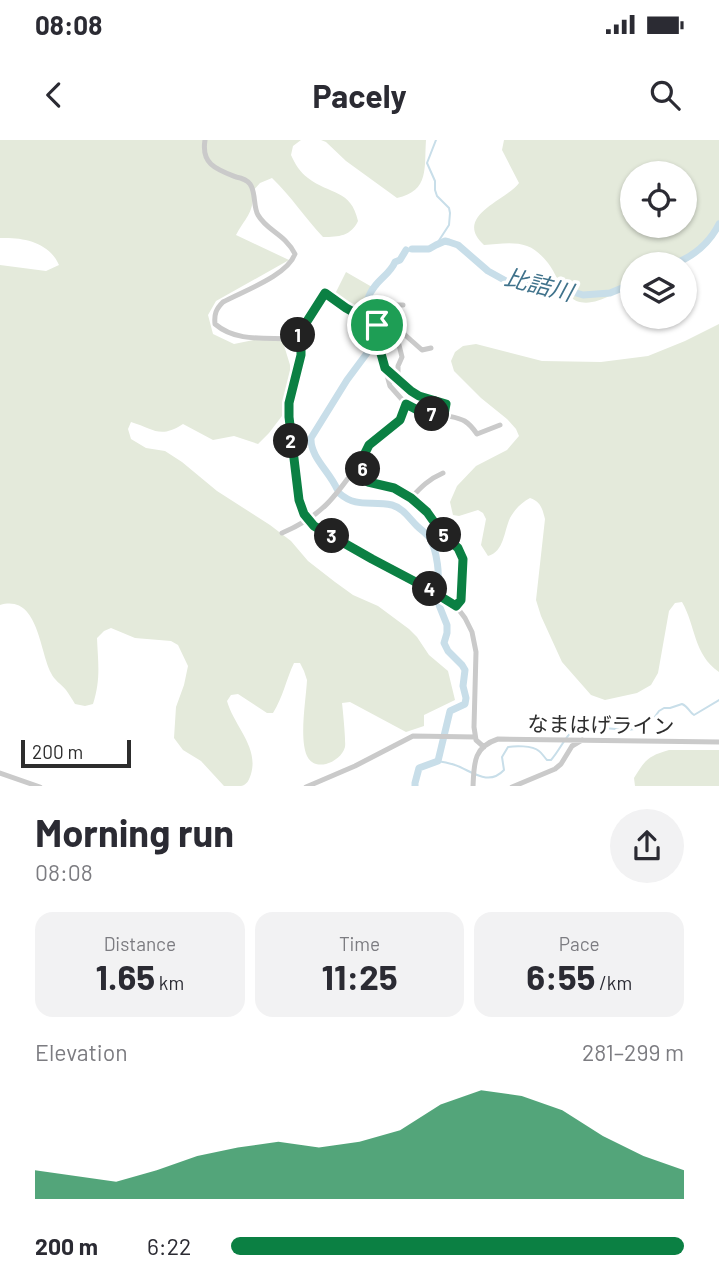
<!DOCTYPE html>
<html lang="en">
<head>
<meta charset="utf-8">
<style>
  body { margin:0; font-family:Barlow,"Noto Sans JP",sans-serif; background:#f2f2f3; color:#2b2b33; height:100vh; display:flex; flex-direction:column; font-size:26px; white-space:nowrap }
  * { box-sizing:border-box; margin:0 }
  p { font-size:23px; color:#7c7c81 }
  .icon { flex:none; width:38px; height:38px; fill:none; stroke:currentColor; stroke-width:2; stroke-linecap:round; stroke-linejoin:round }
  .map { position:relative; height:646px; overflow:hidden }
  .sheet { display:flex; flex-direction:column; background:#fff; flex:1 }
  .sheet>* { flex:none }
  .fabs { position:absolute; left:620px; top:21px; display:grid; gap:14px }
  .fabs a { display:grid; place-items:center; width:77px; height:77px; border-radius:50%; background:#fff; box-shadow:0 2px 5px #0004; font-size:35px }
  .scale { position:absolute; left:21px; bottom:18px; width:110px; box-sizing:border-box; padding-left:7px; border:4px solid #2d2d2d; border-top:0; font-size:19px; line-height:24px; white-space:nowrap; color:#2d2d2d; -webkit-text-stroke:5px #fff; paint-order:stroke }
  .pin { position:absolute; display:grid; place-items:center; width:60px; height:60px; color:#fff; margin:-30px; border:4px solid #fff; border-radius:50%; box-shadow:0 2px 7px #0007 }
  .km { position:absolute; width:35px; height:35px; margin:-18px; border-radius:50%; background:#222; color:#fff; font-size:19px; line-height:35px; text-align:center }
  .round { display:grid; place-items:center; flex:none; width:74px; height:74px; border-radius:37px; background:#f2f2f3 }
  .overview { display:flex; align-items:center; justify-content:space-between; height:119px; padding:0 35px }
  h1 { font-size:38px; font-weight:700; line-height:52px }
  .figures { display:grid; grid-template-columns:repeat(3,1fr); gap:10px; height:119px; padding:7px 35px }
  .figures div { display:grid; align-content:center; border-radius:18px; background:#f2f2f3; text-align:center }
  .figures b { font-size:35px; font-weight:700 }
  .figures small { font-size:19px; font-weight:400 }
  .figures p { font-size:19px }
  .chart { height:196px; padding:14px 35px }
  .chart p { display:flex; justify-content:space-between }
  .chart svg { width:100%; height:126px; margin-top:7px; fill:#0b8043; opacity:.7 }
  ul { padding:0 35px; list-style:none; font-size:23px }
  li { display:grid; grid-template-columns:112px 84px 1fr; align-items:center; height:52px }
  li i { height:18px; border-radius:9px; background:#0b8043 }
  .status { display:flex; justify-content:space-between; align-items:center; height:49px; padding:0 35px; background:#fff; direction:ltr }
  .status svg { height:19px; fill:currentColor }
  header { display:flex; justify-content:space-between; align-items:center; height:91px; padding:0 35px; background:#fff; font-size:32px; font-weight:700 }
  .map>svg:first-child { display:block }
</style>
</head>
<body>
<div class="status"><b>08:08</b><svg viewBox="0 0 49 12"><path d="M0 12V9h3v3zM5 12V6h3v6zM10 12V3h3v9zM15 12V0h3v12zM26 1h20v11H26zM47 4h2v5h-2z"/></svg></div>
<header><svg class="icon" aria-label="back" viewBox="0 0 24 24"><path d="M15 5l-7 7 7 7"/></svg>Pacely<svg class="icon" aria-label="search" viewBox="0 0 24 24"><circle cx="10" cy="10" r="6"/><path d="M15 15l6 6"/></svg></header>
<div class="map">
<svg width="719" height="647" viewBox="0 0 719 647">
  <rect width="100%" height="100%" fill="#fff"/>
  <path fill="#e4eadb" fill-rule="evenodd" d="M0,0h301l-8,6 -2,9c4,9 9,17 17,23 22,17 43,11 50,43 -7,15 -19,16 -35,16 -18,-19 -32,-41 -51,-59l-12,5 -7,8c1,22 -7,26 -17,44l53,25 -73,41 -8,14 5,19 21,10 29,-6h15l5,4 7,23v20l-5,16v11l-16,21 -11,11 -24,-8 -21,4 -30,-16c-23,15 -29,5 -52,-2l-3,7 3,10 15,9 19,3 17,11 35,29 53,34 21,16 17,20 27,21 18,13 25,11 31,23 8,8 12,18 19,16 7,29 -31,15v11l-18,6 -56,-30 -8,1c1,8 4,39 3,44 -4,15 -30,26 -38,9 -8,-18 -1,-56 0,-76l-3,-9 -4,-8h-6c-8,17 -11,34 -21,50h-6l-29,-19 -7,1 -4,6c7,25 32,46 24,73 -2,6 -4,11 -10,12 -5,1 -12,0 -17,0l-23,-25 -18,-11 -9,-12 2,-31 8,-22 4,-19 -10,-21 -7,-4 -36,-3 -24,-10 -7,3 -7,7c1,25 4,41 -4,66l-8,2 -10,-2c-3,-5 -6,-10 -9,-14 -5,-6 -12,-10 -15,-17 -12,-24 -13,-79 -51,-68v-340l46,6 13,-6c-10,-23 -36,-28 -59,-27z
    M321,0h105c-2,27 4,51 -29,58l-51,-37 -20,-19z
    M504,0h215v90l-9,13 -11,9 -25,12h-42v19c-17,10 -46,31 -64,12 -9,-9 -12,-22 -20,-32 -6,-7 -12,-14 -21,-17 -13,-5 -29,-2 -43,-1 -32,-29 23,-45 35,-62l-17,-33zM632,33h52v53h-52z
    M346,132l26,15 -8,19 -1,9 -29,-19z
    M719,184v348c-26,-18 -23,-46 -37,-70l-7,1 -6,8 -11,62 -7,12 -14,8 -32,7 -14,-5 -29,-33 -21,-46 -5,-16 9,-81c-3,-11 -4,-17 -15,-21 -9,5 -15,11 -20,20 -6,13 -6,34 -22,38l-7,-11 5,-26 -3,-6 -5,-3 -19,6 -6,-1 -3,-13 7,-16 19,-20 31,-16 12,-14 -3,-7 -9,-10 -26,-21 -27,-27 -3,-10 4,-9 8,-6 13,-2 66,17 59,1 47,-6 37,-15z
    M669,610h50v36h-84l-1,-8c11,-18 14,-22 35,-28z"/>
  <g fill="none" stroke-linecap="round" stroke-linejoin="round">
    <path stroke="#c8dee9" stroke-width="2" d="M436,105l13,-20 1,-12 -1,-5 -12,-12 -2,-6v-9l-8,-18 9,-23
      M438,621c5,1 12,2 17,4 17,6 33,22 49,5l-2,-13 6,-10c6,-1 24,-2 31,4 3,2 5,6 8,9h4c10,-11 15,-27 28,-34l49,4 6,-1 20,-11 5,-7 5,-3h6l12,-4c6,2 7,8 12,11l25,-15"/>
    <path stroke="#c8dee9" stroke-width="7" d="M412,109h17l7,-4 9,-4 4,1 9,3 30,26 18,10 7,2h30l40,12 27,-2 22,-9
      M674,124c20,-8 35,-20 45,-40
      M364,175c2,-10 4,-21 11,-29 7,-9 16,-14 20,-24l5,-2 6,-10
      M337,349c-7,-17 -27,-32 -26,-51l36,-58 26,-35c-1,-11 -10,-9 -9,-23
      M339,353c18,16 33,7 53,12 11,3 17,13 25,21 4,4 9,7 12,11 8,13 12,40 7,54
      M415,647v-4l4,-15 19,-7 12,-50 15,-7 1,-6 -3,-12 2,-16 -3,-5 -14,-14 -4,-8 3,-10v-8l-12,-30"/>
    <path stroke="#cacaca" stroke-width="5" d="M205,0c-4,24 11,29 31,37 5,1 11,3 14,7 6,8 3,22 8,31 9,16 27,19 37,39 -8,22 -52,37 -72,48 -7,7 -9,12 -8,22 22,19 53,13 79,15
      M294,199l7,10v6l-12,48v14l10,83 5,15 10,11 58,34 55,28 29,18 9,12 7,14 4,20 -2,75 2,13 8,7
      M294,199l3,-2 28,-44 21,15 31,17
      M385,227l34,29 27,8 -2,11c17,4 22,3 33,19l23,-9
      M398,239v-13l4,-9 -4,-16 4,-7h2l18,16 9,-2
      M406,264l19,10 19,1
      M363,320l1,17 4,5 26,6 17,10 16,13 17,25 14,12 5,11 -1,15 -1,26 -5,6
      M411,358c10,-11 18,-19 32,-25
      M282,393c40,-17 53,-36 77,-70 4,-6 7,-13 11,-19 14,-14 32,-19 36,-40l-16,-18 -10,-36v-21l-3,-4 9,-20h17
      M0,633l40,14
      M306,647l49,-21 58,-30 62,1
      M473,647c1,-23 0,-40 25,-48l221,3
      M512,647l43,-18 6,-5 11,-18 10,-6"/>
  </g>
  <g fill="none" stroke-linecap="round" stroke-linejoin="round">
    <defs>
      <path id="route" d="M325,153l21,15 31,17 3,4v21l5,18 26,23 8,5 27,8 -2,11 -19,-1 -19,-10 -6,16 -31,25 -5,10 -2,9 2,13 4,5 26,6 17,10 16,14 17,24 14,12 5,11 -2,41 -5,6 -29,-18 -55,-29 -58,-33 -10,-12 -5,-14 -10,-83v-14l12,-48v-6l-7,-10 3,-2z"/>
    </defs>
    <use href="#route" stroke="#fff" stroke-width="14"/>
    <use href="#route" stroke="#0b8043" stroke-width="9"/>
  </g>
  <g text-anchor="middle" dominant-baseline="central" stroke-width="7" stroke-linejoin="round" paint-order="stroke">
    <g font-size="21" fill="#2d2d2d" stroke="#fff">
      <text transform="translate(601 584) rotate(1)">なまはげライン</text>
    </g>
    <g font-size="23" font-style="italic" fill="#3f728b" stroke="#fff">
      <text transform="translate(539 144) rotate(14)">比詰川</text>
    </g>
  </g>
</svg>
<div class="fabs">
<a><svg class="icon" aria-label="locate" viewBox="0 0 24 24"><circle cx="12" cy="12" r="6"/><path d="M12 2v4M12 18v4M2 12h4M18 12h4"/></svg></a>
<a><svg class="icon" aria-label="layers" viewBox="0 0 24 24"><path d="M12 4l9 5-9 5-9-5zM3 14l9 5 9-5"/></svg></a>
</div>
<div class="scale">200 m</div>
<div class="pin" style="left:377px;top:185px;background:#1e9e55"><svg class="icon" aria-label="arrive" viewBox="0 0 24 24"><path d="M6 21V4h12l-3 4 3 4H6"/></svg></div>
<b class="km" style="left:298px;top:195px">1</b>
<b class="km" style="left:291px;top:301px">2</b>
<b class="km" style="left:332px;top:396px">3</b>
<b class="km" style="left:430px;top:449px">4</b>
<b class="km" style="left:444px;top:395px">5</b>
<b class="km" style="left:363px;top:329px">6</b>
<b class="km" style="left:432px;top:274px">7</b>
</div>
<section class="sheet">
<div class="overview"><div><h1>Morning run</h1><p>08:08</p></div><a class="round"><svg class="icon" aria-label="share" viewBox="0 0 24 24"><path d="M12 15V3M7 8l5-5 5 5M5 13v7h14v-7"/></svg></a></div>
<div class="figures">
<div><p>Distance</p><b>1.65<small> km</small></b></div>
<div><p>Time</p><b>11:25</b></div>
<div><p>Pace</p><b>6:55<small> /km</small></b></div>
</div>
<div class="chart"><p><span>Elevation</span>281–299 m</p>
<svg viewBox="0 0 160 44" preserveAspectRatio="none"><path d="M0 44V34L10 36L20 38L30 34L40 29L50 26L60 24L70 26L80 24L90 20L100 11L110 6L120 8L130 13L140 22L150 29L160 34V44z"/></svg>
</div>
<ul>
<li><b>200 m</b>6:22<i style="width:100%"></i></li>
</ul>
</section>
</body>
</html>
